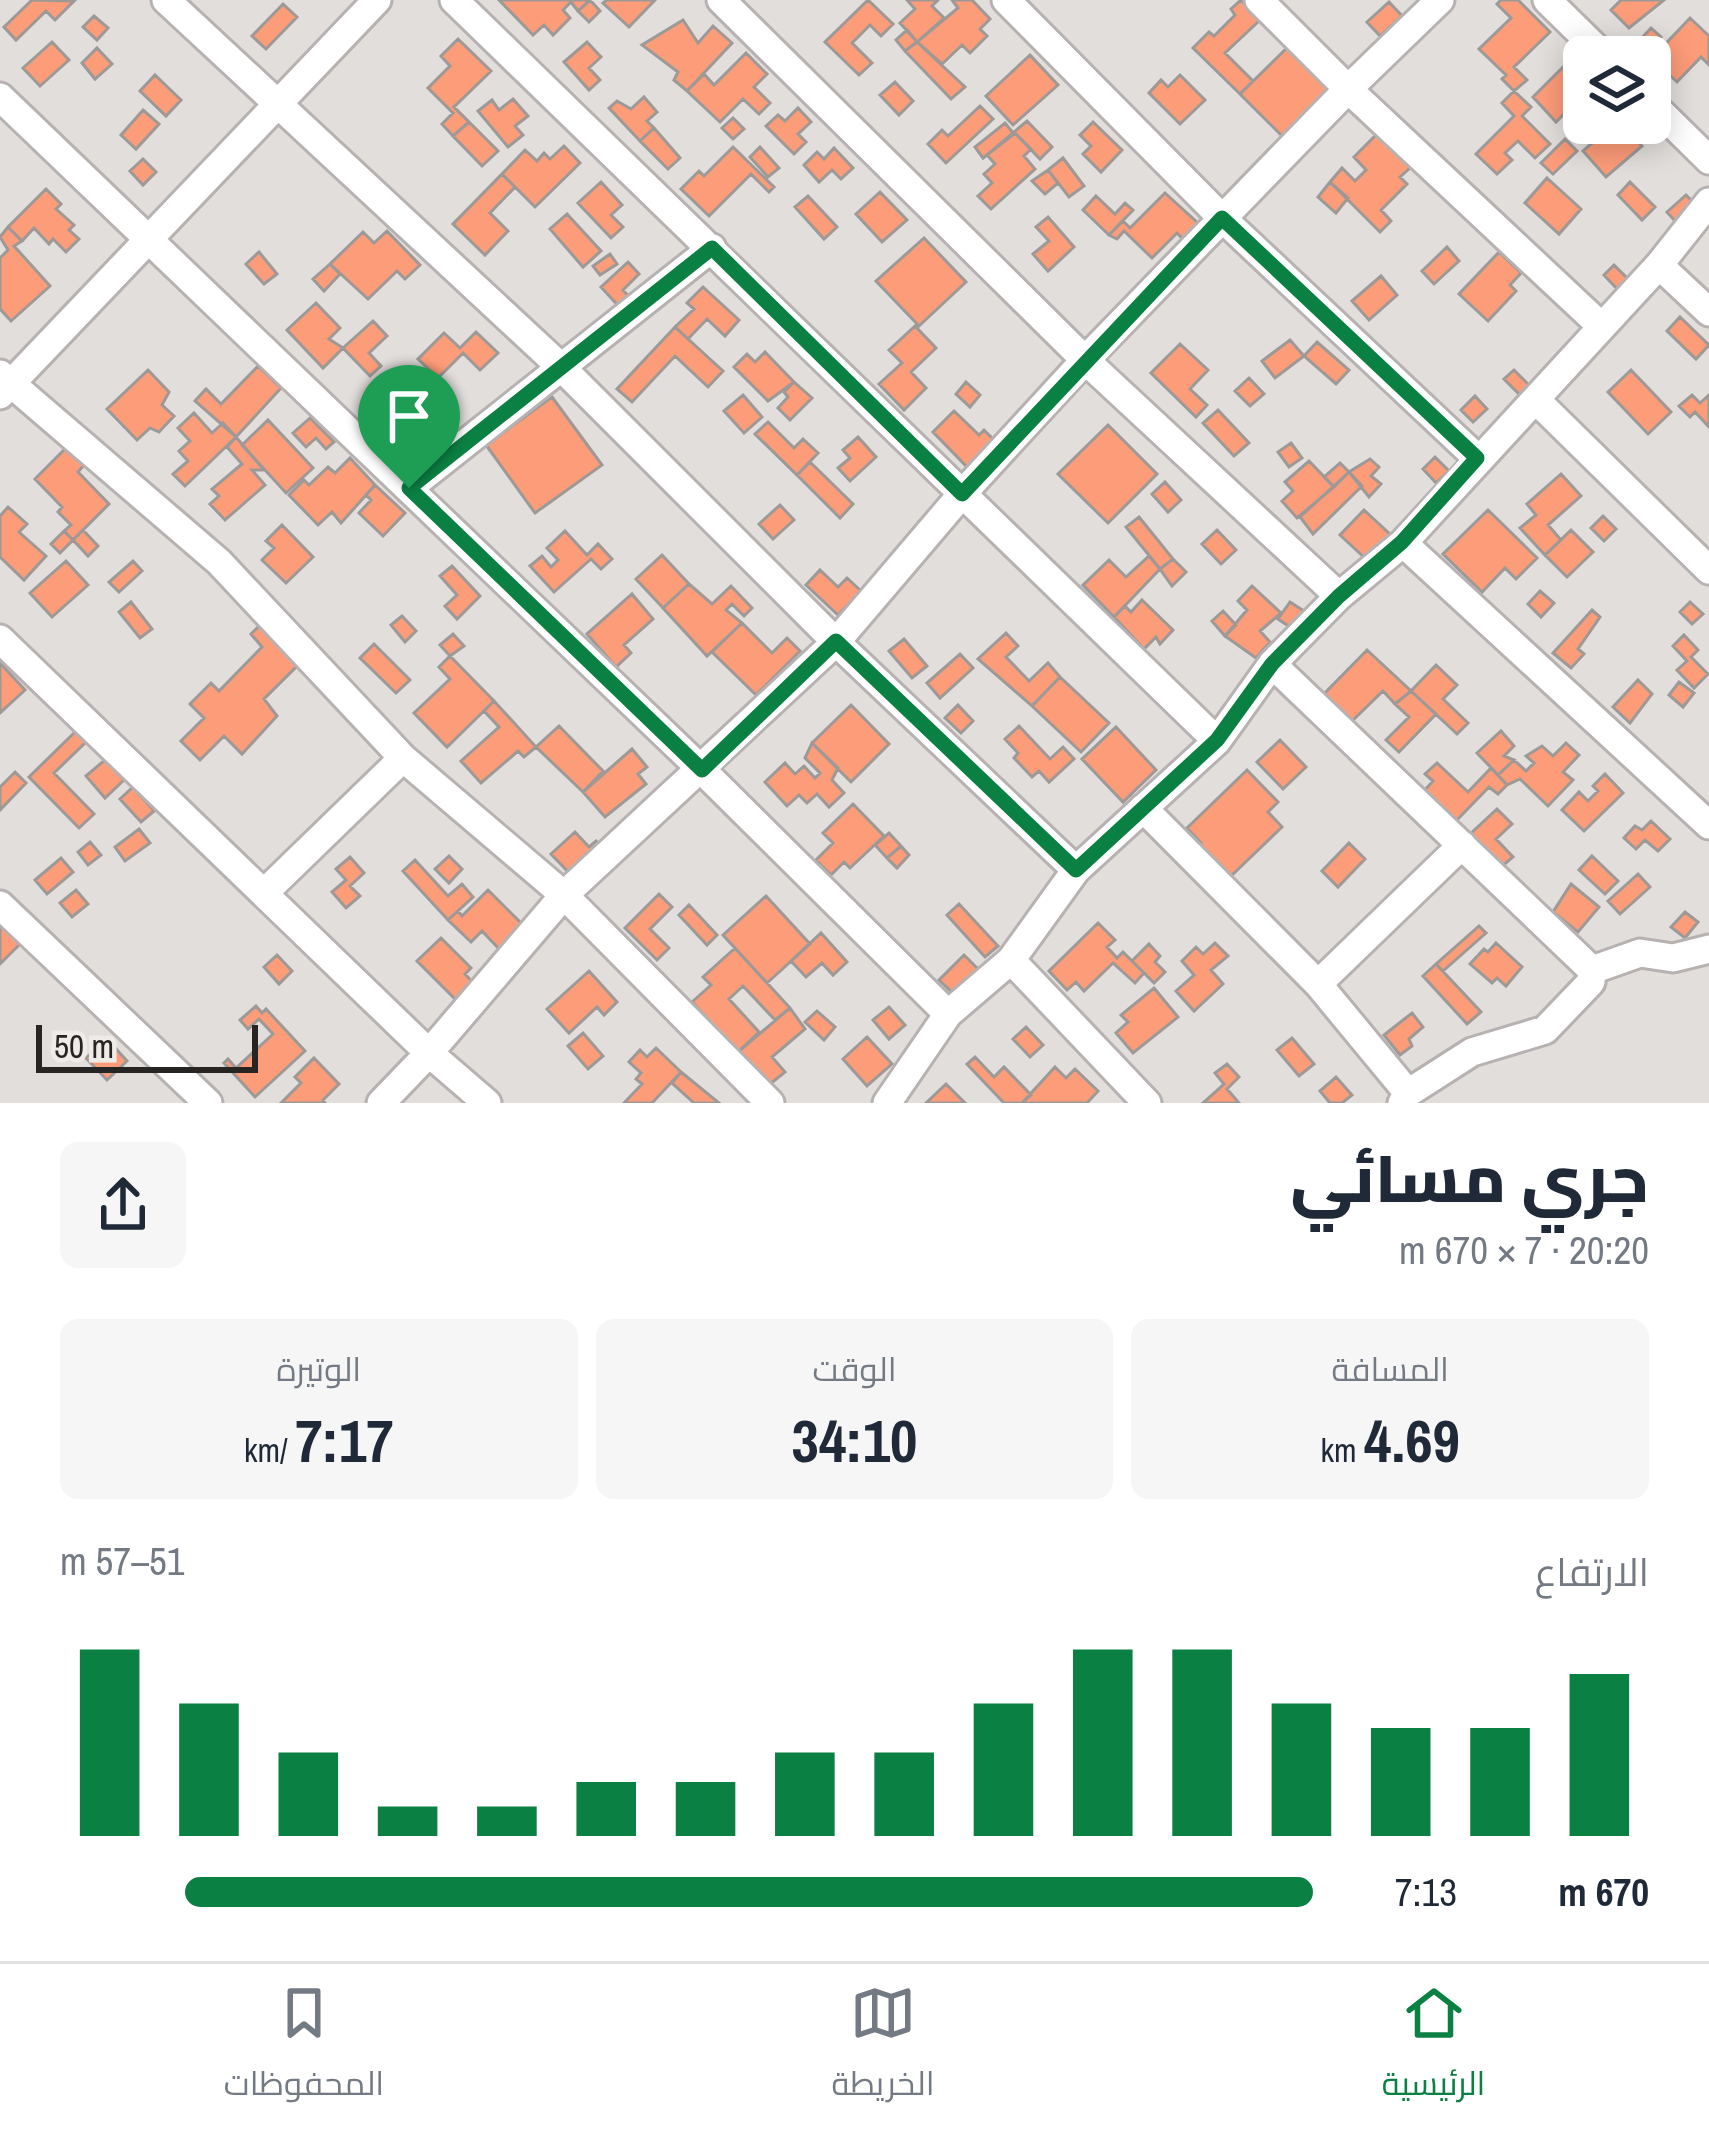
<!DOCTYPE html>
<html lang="ar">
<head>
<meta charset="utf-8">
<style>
  body { margin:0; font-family:"Archivo Narrow",Cairo,sans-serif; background:#f6f6f7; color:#1f2937; direction:rtl; height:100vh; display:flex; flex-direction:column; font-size:45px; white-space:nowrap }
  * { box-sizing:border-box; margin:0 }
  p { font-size:39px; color:#747a83 }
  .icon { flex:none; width:66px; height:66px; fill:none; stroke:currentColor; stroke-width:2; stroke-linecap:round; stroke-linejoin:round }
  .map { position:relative; height:1103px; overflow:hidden; direction:ltr }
  .details { display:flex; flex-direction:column; background:#fff; flex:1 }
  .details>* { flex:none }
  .fabs { position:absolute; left:1563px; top:36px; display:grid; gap:24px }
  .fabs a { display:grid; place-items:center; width:108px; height:108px; border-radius:18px; background:#fff; box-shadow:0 6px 30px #0003; font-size:60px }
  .scale { position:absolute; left:36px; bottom:30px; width:222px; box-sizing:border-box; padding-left:12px; border:6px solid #262524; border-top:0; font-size:33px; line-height:42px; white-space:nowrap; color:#262524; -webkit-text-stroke:9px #efebe9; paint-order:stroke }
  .pin { position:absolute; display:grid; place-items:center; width:102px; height:102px; color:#fff; margin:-123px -51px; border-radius:50% 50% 50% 0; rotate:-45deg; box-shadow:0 0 12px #0007 }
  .pin .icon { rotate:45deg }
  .round { display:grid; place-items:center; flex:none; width:126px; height:126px; border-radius:18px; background:#f6f6f7 }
  .summary { display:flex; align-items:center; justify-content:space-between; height:204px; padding:0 60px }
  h1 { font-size:66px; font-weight:800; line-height:90px }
  .figures { display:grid; grid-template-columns:repeat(3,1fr); gap:18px; height:204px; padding:12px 60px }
  .figures div { display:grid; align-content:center; border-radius:18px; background:#f6f6f7; text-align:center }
  .figures b { font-size:60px; font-weight:800 }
  .figures small { font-size:33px; font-weight:400 }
  .figures p { font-size:33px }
  .chart { height:336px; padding:24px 60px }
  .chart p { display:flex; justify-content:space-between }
  .chart svg { width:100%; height:216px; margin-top:12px; stroke:#0b8043; stroke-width:6 }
  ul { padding:0 60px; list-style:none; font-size:39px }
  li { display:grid; grid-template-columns:192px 144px 1fr; align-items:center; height:90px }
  li i { height:30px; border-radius:15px; background:#0b8043 }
  .dock { display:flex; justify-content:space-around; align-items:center; height:168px; border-top:3px solid #e0e1e3; background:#fff; font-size:33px; color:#747a83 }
  .dock a { display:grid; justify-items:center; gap:6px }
  .dock .current { color:#0b8043 }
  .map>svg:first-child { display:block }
</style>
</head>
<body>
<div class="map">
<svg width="1709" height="1103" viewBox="0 0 1709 1103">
  <rect width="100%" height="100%" fill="#e2dedc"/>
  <path fill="#fd9c79" stroke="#9d9997" stroke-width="3" d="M32,0l42,1 -19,19 -9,-9 -30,29 -12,-13z
    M499,0h91l-12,11 -7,-9 -8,8 7,8 -17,17 -9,-10 -11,10z
    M590,0l10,11 -11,11 -11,-11z
    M607,0h48l-26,27 -26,-24z
    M868,0l25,24 -12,12 -11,-11 -18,18 20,20 -13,12 -34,-33z
    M907,0h31l-6,6 12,12 -27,24 -17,-19 15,-14z
    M972,0l18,19 -10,10 7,7 -17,17 -8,-8 -20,19 -25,-22 41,-34 -6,-8z
    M1241,0l19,20 -35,33 28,28 -13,13 -47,-46 16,-16 5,4 21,-21 -4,-6z
    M1501,0h17l32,32 -36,35 13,13 -13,11 -12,-12 4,-4 -27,-26 32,-31 -14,-14z
    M1621,0h43l-35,28 -18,-18z
    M1389,2l13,14 -22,20 -13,-14z
    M283,4l14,13 -31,32 -14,-13z
    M94,16l14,12 -11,12 -14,-13z
    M1690,18l19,18v29l-8,-8 -24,25 -25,-24z
    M683,20l15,23 15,-17 19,17 -45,48 -13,-11 4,-8 -36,-27z
    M1651,28l10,9 -14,16 -8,-12z
    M907,30l10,12 -12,9 -9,-11z
    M458,39l33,32 -37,36 15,15 -16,14 -11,-12 11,-11 -25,-25 22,-22 -9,-10z
    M52,42l17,18 -29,26 -17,-18z
    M587,42l14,15 -12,11 11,12 -11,10 -25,-28z
    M917,42l48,45 -14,12 -46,-48z
    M1291,44l42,44 -50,49 -43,-43z
    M97,48l15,16 -17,15 -13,-16z
    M746,53l21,21 -13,13 16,16 -11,11 -16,-15 -23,23 -33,-31 17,-17 10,11z
    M1030,55l28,30 -45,40 -27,-29z
    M1583,62l1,32 -28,28 -23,-25 30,-30 7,7z
    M155,75l26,25 -15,16 -26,-25z
    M1180,75l25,25 -25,24 -31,-31 12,-13 7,7z
    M895,82l18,19 -14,14 -19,-20z
    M1514,91l17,16 -9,9 28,28 -15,14 -17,-17 -13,12 7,7 -15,14 -21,-20 38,-38 -12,-13z
    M644,97l13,15 -10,9 7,7 -14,13 -31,-33 8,-7 14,8z
    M513,99l15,17 -13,10 8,9 -15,12 -30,-36 14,-11 7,10z
    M980,106l13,13 -47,44 -18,-19 14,-14 6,6z
    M798,108l13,14 -13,12 8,8 -12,12 -28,-28 12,-11 7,6z
    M143,110l16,14 -23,25 -15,-14z
    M733,118l11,11 -11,10 -11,-11z
    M1027,121l25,26 -12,12 -26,-27z
    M469,122l29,29 -16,15 -29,-30z
    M1093,122l29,28 -21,22 -18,-18 8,-8 -11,-11z
    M1005,123l9,11 -31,24 -8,-11z
    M1615,123h29l4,4 -13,11 7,8 -36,31 -23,-26z
    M654,128l26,30 -12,11 -28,-28z
    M1014,132l17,17 -7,7 11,13 -44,40 -13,-13 14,-13 -8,-9 11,-10 -8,-9z
    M1378,133l33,34 -11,10 7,7 -26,26 10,11 -11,11 -50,-50 12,-14 13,13 11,-11 -12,-13z
    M1565,139l12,12 -24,23 -12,-11z
    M564,146l16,17 -45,44 -33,-33 23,-24 12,11 7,-8 6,6z
    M733,147l41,40 -5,5 -18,-18 -42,42 -28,-27 18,-18 5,5z
    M760,147l19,21 -11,9 -18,-20z
    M834,148l19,20 -12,11 -9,-9 -13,12 -15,-17 13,-13 7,7z
    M1063,158l21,28 -15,11 -21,-27z
    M143,159l13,13 -13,13 -13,-14z
    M1048,170l10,13 -13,11 -13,-13z
    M502,174l13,13 -25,26 18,18 -23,24 -32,-31z
    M1547,178l34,31 -22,25 -34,-31z
    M601,182l21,23 -11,10 12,12 -12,11 -33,-35z
    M1330,182l18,16 -12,15 -18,-16z
    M1630,182l25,25 -13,13 -24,-25z
    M46,189l15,15 -5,5 18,16 -5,5 10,9 -13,13 -13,-13 -4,5 -15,-16 -12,13 -14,-14z
    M880,192l27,28 -25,22 -26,-28z
    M1165,193l34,31 -15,16 -7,-7 -25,25 -28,-27 -7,8 -8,-4 14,-14 7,7z
    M1686,195l9,9 -20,17 -8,-9z
    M808,196l29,31 -13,12 -29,-32z
    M1096,196l19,18 10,-11 8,7 -24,25 -26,-25z
    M567,214l34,37 -18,16 -33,-38z
    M1048,217l26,30 -26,24 -15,-17 16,-13 -13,-14z
    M8,227l14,14 -8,5 36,40 -39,35 -11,-12v-51l8,-8 -8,-13z
    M387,231l33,34 -15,14 -8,-8 -29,28 -38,-35 33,-32 11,11z
    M924,238l42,44 -47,44 -43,-45z
    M1447,247l12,14 -25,23 -12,-13z
    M259,252l18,22 -13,10 -18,-20z
    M1499,252l22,21 -11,12 6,6 -28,30 -29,-27z
    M610,254l7,10 -17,11 -7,-9z
    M628,262l11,12 -16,16 12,13 -11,9 -23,-25z
    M330,264l10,10 -16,17 -11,-12z
    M1614,265l15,15 -11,10 -14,-15z
    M1381,276l16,19 -28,25 -17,-19z
    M703,287l36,33 -14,16 -18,-17 -19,20 -13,-12 19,-18 -7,-6z
    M316,303l24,25 -11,11 14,9 -20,20 -36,-38z
    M1680,317l29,28 -13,14 -29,-28z
    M373,321l14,15 -18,17 12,13 -11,10 -27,-28z
    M915,326l21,22 -25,24 15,16 -22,22 -25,-26 23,-21 -13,-13z
    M675,327l48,44 -15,16 -33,-31 -43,46 -15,-13z
    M476,332l22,21 -18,17 -17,-17 -25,25 -20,-19 26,-26 16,15z
    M1290,340l14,16 -29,22 -13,-17z
    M1317,342l32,28 -13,14 -32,-28z
    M1180,344l28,26 -18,19 17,16 -11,12 -45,-44z
    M765,352l29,30 -26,19 -34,-34 13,-13 8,8z
    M258,366l23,22 -45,49 -41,-36 11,-12 15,15z
    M148,370l21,22 -7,13 12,11 -15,16 -9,-4 -13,12 -30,-31z
    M407,370l12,19 -11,7 -12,-18z
    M1514,370l15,15 -9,10 -16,-16z
    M1631,370l40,42 -23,22 -40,-42z
    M1249,378l15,16 -14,12 -15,-15z
    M794,382l18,16 -22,22 -12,-12 10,-11 -4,-5z
    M966,382l14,13 -10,12 -14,-13z
    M743,395l19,22 -18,16 -20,-22z
    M1692,395l8,8 9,-8v32l-14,-15 -5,5 -11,-11z
    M1475,396l12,13 -14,13 -12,-12z
    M552,397l50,68 -67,48 -49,-68z
    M407,406l13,14 -14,12 -12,-13z
    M1218,410l31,33 -15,13 -31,-33z
    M954,411l25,24 5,-5 12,12 -27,27 -36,-37z
    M194,413l18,20 11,-10 13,14 -51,49 -12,-12 15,-13 -9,-10 11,-10 -12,-13z
    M310,418l24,24 -8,7 -10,-11 -10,9 -13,-14z
    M268,420l45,48 -27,25 -44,-48z
    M768,422l26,26 9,-9 15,14 -21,22 -42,-41z
    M1108,425l49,49 -49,49 -50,-49z
    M236,437l28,33h-12l13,15 -40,35 -15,-16 9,-8 -7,-7 30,-25 -15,-17z
    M858,437l18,20 -26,24 -12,-13 12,-10 -7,-8z
    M1291,443l11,15 -13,9 -11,-15z
    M67,447l17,18 -6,7 31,32 -36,36 -9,-9 7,-6 -13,-13 4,-5 -27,-28z
    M1435,457l14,14 -13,12 -13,-14z
    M350,458l25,27 -34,38 -9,-11 -14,13 -29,-30 15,-15 5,5 19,-18 7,6z
    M1370,459l9,8 -8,9 10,8 -12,13 -20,-25z
    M1309,461l25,26 -37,31 -15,-17 11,-10 -8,-9z
    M810,462l43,42 -13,14 -43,-43z
    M1340,463l9,9 -15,15 -10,-10z
    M1349,472l13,14 -49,48 -13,-17z
    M1561,474l20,22 -33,29 13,15 -16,15 -25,-27 16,-13 -9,-11z
    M1165,482l16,18 -13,12 -16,-18z
    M375,485l30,28 -22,23 -24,-23 12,-13 -5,-5z
    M780,505l14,15 -21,19 -14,-15z
    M8,507l19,17 -8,8 27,24 -22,24 -24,-23v-41z
    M1364,510l28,26 -24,25 -28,-26z
    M1488,510l49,48 -21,21 -11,-11 -23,24 -39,-38z
    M1603,516l13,13 -12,12 -13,-13z
    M1139,517l34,42 -13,10 -34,-42z
    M282,525l31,32 -27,26 -24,-23 12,-12 -8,-7z
    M83,530l15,16 -10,10 -15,-16z
    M1217,530l19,20 -15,14 -19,-20z
    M1571,530l22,22 -26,25 -22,-22z
    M64,531l9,9 -13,13 -9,-9z
    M565,531l22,24 11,-11 14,15 -11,10 -10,-10 -37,33 -24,-26 12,-10 9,11 7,-7 -11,-12z
    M662,555l27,29 -26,24 -27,-29z
    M1149,556l11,13 -46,48 -31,-32 26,-25 17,17z
    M1173,559l13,13 -14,14 -12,-17z
    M66,561l22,24 -36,32 -22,-24z
    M133,561l9,10 -23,21 -10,-10z
    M452,566l28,30 -23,23 -12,-13 12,-11 -17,-19z
    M820,570l18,17 9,-9 14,13 -23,24 -32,-30z
    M689,584l23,20 19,-18 21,22 -8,8 -12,-12 -6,6 16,13 -35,33 -44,-48z
    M1252,586l29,27 -21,18 10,11 -14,16 -31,-22 22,-26 -9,-9z
    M1540,591l14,12 -13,14 -13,-13z
    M632,594l21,25 -29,26 7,8 -15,14 -29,-33z
    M1142,600l31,30 -13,14 -4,-7 -12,12 -30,-32 11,-11 6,6z
    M131,602l21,27 -12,9 -21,-26z
    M1290,602l17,11 -11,18 -18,-12z
    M1690,602l13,12 -11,10 -12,-12z
    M1592,610l8,7 -22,32 6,5 -13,14 -18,-15z
    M1223,611l13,14 -11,11 -13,-15z
    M402,616l14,15 -11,11 -14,-17z
    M264,621l33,45 -33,33 13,17 -35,38 -18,-18 -24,24 -19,-19 23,-23 -14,-14 21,-21 8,8 43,-44 -11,-13z
    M742,623l30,30 15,-15 13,13 -44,44 -44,-43z
    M1006,633l12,13 -12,11 23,24 19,-18 12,14 -28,29 -54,-47z
    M453,634l11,12 -14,10 -10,-11z
    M1684,635l14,15 -7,7 17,17 -14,14 -17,-18 10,-9 -14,-15z
    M904,639l23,27 -15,12 -23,-27z
    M374,644l36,36 -14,13 -36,-35z
    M1367,650l44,41 -16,13 -12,-13 -36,35 -28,-27z
    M960,654l13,14 -33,30 -13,-15z
    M450,656l44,45 -47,46 -33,-34 36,-34 -11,-12z
    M0,663l25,27 -25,23z
    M1436,665l21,20 -14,14 25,24 -11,11 -46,-43z
    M1060,677l49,46 -28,29 -49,-46z
    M1638,680l14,14 -22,29 -17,-16z
    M1679,682l15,11 -11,14 -14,-12z
    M1411,691l25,23 -37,38 -13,-12 23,-23 -14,-13z
    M494,701l42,46 -12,10 -6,-6 -37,32 -20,-22 38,-34 -15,-16z
    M851,705l38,39 -38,38 -39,-39z
    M958,705l15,16 -12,12 -16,-15z
    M559,726l44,45 -20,21 -47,-45z
    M1019,726l31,33 13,-12 11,12 -25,23 -10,-11 -7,6 -18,-19 4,-5 -13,-14z
    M1116,727l40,43 -33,32 -41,-43z
    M1501,731l13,15 -10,10 10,4 -16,15 -21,-22z
    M75,732l11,10 -32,31 40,41 -15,14 -50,-51z
    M1280,740l26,27 -23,22 -26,-27z
    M812,743l26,25 -6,12 12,13 -15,14 -12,-13 -10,9 -8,-8 -12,11 -22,-24 20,-19 10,11 9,-8 11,12 5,-5 -15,-15z
    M1566,743l13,12 -16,17 10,8 -25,26 -28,-27 -13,6 -9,-10 16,-15 12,11 8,-8 -8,-7 16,-10 11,10z
    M632,749l15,18 -9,7 8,10 -41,33 -22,-25z
    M106,759l18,21 -19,18 -19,-22z
    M1437,763l31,29 23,-24 16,17 -9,9 -9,-7 -33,34 -32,-30 9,-10 -8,-7z
    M1247,770l31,32 -10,10 14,15 -54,52 -31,-32 4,-4 -14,-15z
    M15,772l11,11 -26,27v-23z
    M1605,774l18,19 -39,38 -22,-21 17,-18 9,9 10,-10 -5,-5z
    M133,787l21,24 -13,11 -21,-23z
    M853,804l31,32 -34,32 -6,-6 -13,13 -15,-15 17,-17 -10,-10z
    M1497,809l15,15 -16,15 17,18 -13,11 -32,-32z
    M1651,821l19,18 -12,12 -13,-11 -9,9 -12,-11 11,-12 7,4z
    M139,829l11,14 -25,18 -10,-14z
    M575,832l14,15 7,-6 9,10 -30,28 -24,-25z
    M889,833l12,13 -14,12 -12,-13z
    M90,842l11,13 -13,10 -10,-13z
    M1349,843l16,16 -27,28 -16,-16z
    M901,846l8,9 -12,13 -10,-10z
    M449,856l13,13 -13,14 -14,-14z
    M1592,856l26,25 -13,13 -26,-24z
    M350,857l14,16 -14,13 10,10 -14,12 -14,-16 14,-12 -10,-11z
    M61,858l12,14 -26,22 -12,-14z
    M415,860l33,36 14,-12 11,13 -25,23 -45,-49z
    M1638,874l12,13 -30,27 -12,-13z
    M1571,884l28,23 -21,25 -25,-20z
    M76,890l12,14 -16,13 -12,-14z
    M488,890l39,39 -24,24 -21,-22 -11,11 -23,-22 10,-9 4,5z
    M659,894l13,13 -22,22 19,19 -12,12 -32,-32z
    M766,896l44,48 -43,39 -44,-48z
    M959,904l39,42 -13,11 -38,-42z
    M689,905l28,30 -10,10 -28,-30z
    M1685,912l13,10 -13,16 -14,-11z
    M0,917l23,24 -23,23z
    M1098,923l17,17 -8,7 10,11 6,-6 21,21 -9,10 -22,-20 -29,28 -8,-9 -9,8 -18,-19z
    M1479,926l7,7 -43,38 -7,-7z
    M821,933l26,29 -14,13 -11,-12 -16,14 -15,-16z
    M441,938l30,30 -6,6 12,13 -18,16 -42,-42z
    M1215,943l13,13 -17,14 12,14 -29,27 -18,-20 18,-16 -12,-14 14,-14 7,7z
    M1496,943l26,24 -16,19 -9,-8 -5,5 -22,-19 14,-15 4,3z
    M1149,944l11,12 -5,6 10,10 -11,11 -22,-22z
    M735,948l55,60 -15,12 -32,-34 -14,13 30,33 -21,20 -46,-50 19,-17 -8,-8z
    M277,955l15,16 -13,13 -15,-17z
    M964,955l16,16 -25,24 -16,-15z
    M1436,964l45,48 -14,12 -44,-48z
    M589,971l28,31 -13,13 -7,-8 -28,26 -22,-24z
    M1154,988l24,29 -45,36 -17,-20 12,-11 -7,-7z
    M256,1006l6,7 4,-4 39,42 -50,46 -31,-34 4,-4 8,9 37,-34 -14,-15 -11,10 -8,-9z
    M889,1007l16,18 -16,14 -16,-19z
    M790,1008l15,21 -33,28 13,15 -16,13 -31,-33z
    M817,1011l18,16 -11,13 -19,-18z
    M1412,1013l11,14 -14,12 3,7 -12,9 -16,-20z
    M1026,1027l17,18 -13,12 -17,-18z
    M583,1033l20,23 -15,13 -20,-23z
    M867,1037l25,27 -25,22 -24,-27z
    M1292,1038l22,26 -15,12 -22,-26z
    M107,1039l20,22 -20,19 -21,-22z
    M656,1048l25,24 -29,31h-28l18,-19 -6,-5 5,-6 -12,-11 11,-12 7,7z
    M975,1057l19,20 10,-10 27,28 -9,8h-18l-37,-39z
    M314,1058l25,26 -16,16 2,3h-44l20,-20 -6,-6z
    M1227,1064l12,13 -12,12 12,14h-36l21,-19 -9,-11z
    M1055,1067l11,11 9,-9 23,22 -11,12h-65z
    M681,1072l38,31h-25l-22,-20z
    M1336,1077l16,18 -10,8h-12l-10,-12z
    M946,1084l19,19h-39z"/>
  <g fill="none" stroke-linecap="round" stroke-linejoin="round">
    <defs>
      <path id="minor" d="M166,0l397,369 273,273 240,228
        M454,0l763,741
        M721,0l364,360 254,236
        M1006,0l216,218 255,240
        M1259,0l89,89 252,236
        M1547,0l58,57
        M0,97l702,673 246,244
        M1650,102l59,58
        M1659,265l50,47
        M0,374l219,188 184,196 161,137 206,208
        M0,395l377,-395
        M1536,400l173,170
        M409,488l303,-240
        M1403,543l306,282
        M0,639l429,414 58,50
        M1272,664l320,306
        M1143,808l175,176 90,109
        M264,893l139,-135
        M0,905l208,198
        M1011,960l136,143
        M1318,984l144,-139
        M381,1103l48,-50 135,-158 272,-253 126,-148 123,-134 263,-271 92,-89
        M887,1103l61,-89 63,-54 65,-90 141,-129 55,-77 67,-68 64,-53 256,-278 50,-63
        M1402,1103l6,-10 64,-41 73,-22 46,-48 1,-12 48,-17 33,5 36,-9"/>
    </defs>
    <use href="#minor" stroke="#b7b2b1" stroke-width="33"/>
    <use href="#minor" stroke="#fff" stroke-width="27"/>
  </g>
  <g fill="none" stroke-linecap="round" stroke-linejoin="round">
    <defs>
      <path id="route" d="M1222,218l255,240 -75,84 -63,54 -67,68 -55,76 -141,130 -240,-229 -134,129 -293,-282 303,-240 250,246z"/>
    </defs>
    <use href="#route" stroke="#fff" stroke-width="24"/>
    <use href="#route" stroke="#0b8043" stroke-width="15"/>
  </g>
</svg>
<div class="fabs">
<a><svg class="icon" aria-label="layers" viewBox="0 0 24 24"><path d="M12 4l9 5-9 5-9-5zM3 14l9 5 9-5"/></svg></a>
</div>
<div class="scale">50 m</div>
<div class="pin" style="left:409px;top:488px;background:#1e9e55"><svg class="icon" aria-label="arrive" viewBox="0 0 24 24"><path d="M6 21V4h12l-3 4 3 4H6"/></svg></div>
</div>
<section class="details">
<div class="summary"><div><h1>جري مسائي</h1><p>20:20 · 7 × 670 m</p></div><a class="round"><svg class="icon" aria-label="share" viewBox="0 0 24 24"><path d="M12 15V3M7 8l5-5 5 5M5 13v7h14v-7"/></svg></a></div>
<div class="figures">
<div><p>المسافة</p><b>4.69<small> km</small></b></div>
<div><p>الوقت</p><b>34:10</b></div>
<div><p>الوتيرة</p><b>7:17<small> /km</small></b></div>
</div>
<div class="chart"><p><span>الارتفاع</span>51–57 m</p>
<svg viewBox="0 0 160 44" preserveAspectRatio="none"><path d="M5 44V6M15 44V17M25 44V27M35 44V38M45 44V38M55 44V33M65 44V33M75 44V27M85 44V27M95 44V17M105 44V6M115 44V6M125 44V17M135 44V22M145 44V22M155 44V11"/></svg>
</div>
<ul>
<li><b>670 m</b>7:13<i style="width:90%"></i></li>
</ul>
</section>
<nav class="dock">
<a class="current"><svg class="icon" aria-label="home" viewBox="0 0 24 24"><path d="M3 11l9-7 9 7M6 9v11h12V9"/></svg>الرئيسية</a>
<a><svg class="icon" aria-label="map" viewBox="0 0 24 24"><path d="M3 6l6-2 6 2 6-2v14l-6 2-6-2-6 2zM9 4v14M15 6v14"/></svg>الخريطة</a>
<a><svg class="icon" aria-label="saved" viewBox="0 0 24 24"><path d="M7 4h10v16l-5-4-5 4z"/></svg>المحفوظات</a>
</nav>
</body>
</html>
